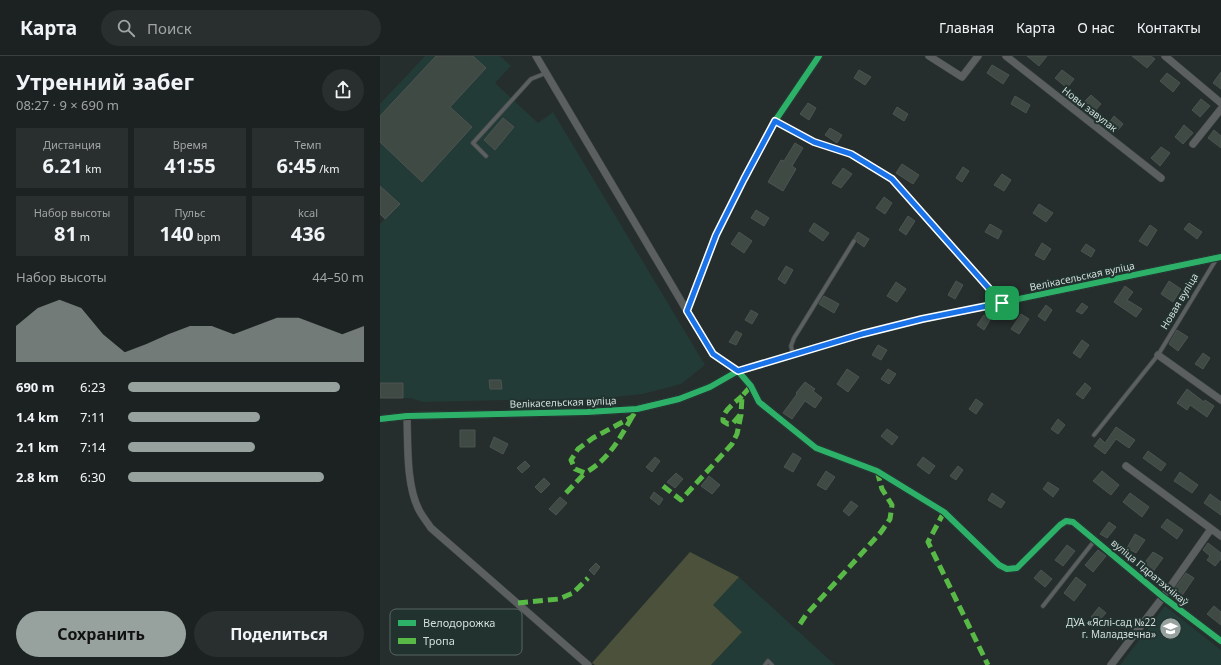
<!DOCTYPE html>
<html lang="ru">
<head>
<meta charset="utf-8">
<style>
  body { margin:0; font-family:"Noto Sans",sans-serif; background:#292f2e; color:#f1f3f6; height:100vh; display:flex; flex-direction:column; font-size:15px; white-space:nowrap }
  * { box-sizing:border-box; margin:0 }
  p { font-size:13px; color:#a0a4a5 }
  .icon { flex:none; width:22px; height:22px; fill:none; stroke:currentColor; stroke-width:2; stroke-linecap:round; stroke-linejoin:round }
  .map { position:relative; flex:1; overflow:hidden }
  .drawer { display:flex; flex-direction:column; background:#1c2221; width:380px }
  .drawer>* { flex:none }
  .pin { position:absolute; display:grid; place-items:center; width:34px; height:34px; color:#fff; margin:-17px; border-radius:8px; box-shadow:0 2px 6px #0006 }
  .round { display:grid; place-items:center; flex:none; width:42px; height:42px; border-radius:21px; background:#292f2e }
  .headline { display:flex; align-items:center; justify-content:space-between; height:68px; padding:0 16px }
  h1 { font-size:22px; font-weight:700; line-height:30px }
  .stats { display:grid; grid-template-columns:repeat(3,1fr); gap:6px; height:68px; padding:4px 16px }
  .stats div { display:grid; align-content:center; border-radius:0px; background:#292f2e; text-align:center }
  .stats b { font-size:20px; font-weight:700 }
  .stats small { font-size:11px; font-weight:400 }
  .stats p { font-size:11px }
  .chart { height:112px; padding:8px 16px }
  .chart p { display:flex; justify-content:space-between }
  .chart svg { width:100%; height:72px; margin-top:4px; fill:#97a19e; opacity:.7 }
  .button { display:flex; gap:8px; margin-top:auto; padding:8px 16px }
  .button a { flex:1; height:46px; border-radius:24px; background:#97a19e; color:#111; font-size:16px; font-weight:700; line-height:46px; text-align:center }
  .button a+a { background:#292f2e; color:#f1f3f6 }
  ul { padding:0 16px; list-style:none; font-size:13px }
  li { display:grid; grid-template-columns:64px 48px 1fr; align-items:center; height:30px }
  li i { height:10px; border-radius:5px; background:#97a19e }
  header { display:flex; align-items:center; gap:24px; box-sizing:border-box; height:56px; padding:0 20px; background:#1c2221; border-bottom:1px solid #3a3f3f }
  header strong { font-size:19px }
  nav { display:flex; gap:22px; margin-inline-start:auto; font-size:14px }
  .search { width:280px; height:36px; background:#292f2e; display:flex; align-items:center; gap:10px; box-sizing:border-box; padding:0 14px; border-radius:22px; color:#a0a4a5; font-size:15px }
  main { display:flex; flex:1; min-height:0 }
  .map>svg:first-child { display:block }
</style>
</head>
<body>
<header>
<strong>Карта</strong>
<div class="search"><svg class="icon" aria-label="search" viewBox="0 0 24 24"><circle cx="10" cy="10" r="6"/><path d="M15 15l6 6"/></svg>Поиск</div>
<nav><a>Главная</a><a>Карта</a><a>О нас</a><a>Контакты</a></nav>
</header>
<main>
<section class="drawer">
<div class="headline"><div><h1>Утренний забег</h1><p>08:27 · 9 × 690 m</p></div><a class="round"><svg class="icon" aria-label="share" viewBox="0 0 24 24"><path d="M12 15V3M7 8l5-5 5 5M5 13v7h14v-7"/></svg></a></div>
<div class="stats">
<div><p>Дистанция</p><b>6.21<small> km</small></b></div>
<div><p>Время</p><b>41:55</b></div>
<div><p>Темп</p><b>6:45<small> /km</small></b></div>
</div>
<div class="stats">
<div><p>Набор высоты</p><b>81<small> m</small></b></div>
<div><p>Пульс</p><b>140<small> bpm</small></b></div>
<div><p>kcal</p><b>436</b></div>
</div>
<div class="chart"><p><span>Набор высоты</span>44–50 m</p>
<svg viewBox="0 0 160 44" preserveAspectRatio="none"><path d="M0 44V22L10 11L20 6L30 11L40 27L50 38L60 33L70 27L80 22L90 22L100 27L110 22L120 17L130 17L140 22L150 27L160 22V44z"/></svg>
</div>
<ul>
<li><b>690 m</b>6:23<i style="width:90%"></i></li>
<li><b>1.4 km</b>7:11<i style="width:56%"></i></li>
<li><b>2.1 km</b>7:14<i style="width:54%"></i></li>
<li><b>2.8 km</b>6:30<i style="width:83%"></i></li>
</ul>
<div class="button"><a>Сохранить</a><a>Поделиться</a></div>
</section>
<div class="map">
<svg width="841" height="609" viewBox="0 0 841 609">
  <rect width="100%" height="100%" fill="#252e2c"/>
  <path fill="#233b37" d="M45,0h75l11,10 -16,17 43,40 15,-11 152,253 -24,19 -38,10 -37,4 -183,4 -13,-4h-30v-174l5,-5 -5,-5v-110z
    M359,521l96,88h-124l31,-33 -30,-27z
    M785,550l56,44v15h-101z"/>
  <path fill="#4b513a" d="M310,496l49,25 -26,28 29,27 -31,33h-116l-3,-2z"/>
  <path fill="#404a45" stroke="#4c5350" d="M56,0h37l13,12 -36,39 22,20 -50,55 -42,-40v-26z
    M647,0h20l-8,10z
    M752,0h19l4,3 -8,9z
    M612,9l17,10 -6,9 -16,-11z
    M479,14l12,7 -6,8 -11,-7z
    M682,14l12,9 -7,9 -12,-10z
    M841,16v17l-8,-6z
    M787,17l13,10 -7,9 -13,-11z
    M711,39l10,9 -7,8 -10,-10z
    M635,40l15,9 -4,8 -15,-9z
    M821,43l9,7 -10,11 -8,-7z
    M428,47l8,5 -7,12 -9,-6z
    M517,51l11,7 -4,7 -11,-7z
    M734,60l9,8 -5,6 -9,-7z
    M123,62l11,9 -19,23 -11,-10z
    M804,69l9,8 -10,11 -8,-7z
    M450,72l12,7 -5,8 -12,-8z
    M834,74l7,6v12l-13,-10z
    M415,87l8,5 -11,18 4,3 -13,22 -15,-9 13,-22 3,1z
    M781,91l9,6 -10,13 -9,-8z
    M522,108l17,11 -6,9 -17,-11z
    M583,111l6,4 -7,11 -6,-4z
    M463,112l9,6 -11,14 -9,-5z
    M622,118l9,6 -7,11 -10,-6z
    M0,130l20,18 -15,15 -5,-5z
    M504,141l8,6 -7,11 -9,-6z
    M659,148l14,9 -7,9 -13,-9z
    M376,154l13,8 -5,8 -13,-8z
    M528,160l7,5 -9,14 -7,-5z
    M434,167l15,10 -6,8 -14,-10z
    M809,167l13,9 -5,7 -13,-10z
    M610,168l12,7 -4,8 -13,-7z
    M770,169l7,5 -10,16 -8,-5z
    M359,176l13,9 -8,12 -13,-9z
    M478,176l11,7 -5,8 -7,-5v-3l-3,-1z
    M662,187l9,6 -7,11 -9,-5z
    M706,188l9,6 -4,7 -10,-6z
    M406,210l7,4 -8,14 -7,-5z
    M576,225l7,4 -8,14 -7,-4z
    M789,225l12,8 -8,13 -12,-8z
    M516,226l10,7 -9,13 -10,-6z
    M745,230l8,6 -6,8 15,9 -6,8 -22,-15z
    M444,240l15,8 -5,9 -15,-9z
    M702,247l6,4 -6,7 -6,-3z
    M666,249l6,5 -7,11 -7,-5z
    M371,254l7,4 -6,10 -7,-4z
    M641,258l8,5 -10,15 -8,-5z
    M604,259l6,5 -6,10 -7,-5z
    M797,274l11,7 -10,14 -9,-7z
    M356,275l6,3 -6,11 -7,-3z
    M702,284l7,5 -9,13 -7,-5z
    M498,289l9,5 -6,10 -9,-5z
    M823,297l7,5 -7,11 -8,-5z
    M467,313l12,8 -11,15 -11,-8z
    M508,313l8,5 -7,10 -8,-5z
    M109,324h12l1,9h-12z
    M425,326l10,7 -2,2 9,7 -7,10 -10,-7 -13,18 -9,-6 14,-19 -1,-1z
    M0,327h23v15h-23z
    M705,327l6,5 -8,11 -7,-5z
    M807,333l17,13 1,-2 9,6 -7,11 -17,-12 -3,5 -10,-7z
    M596,343l7,5 -7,10 -7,-5z
    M678,363l7,6 -7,9 -7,-5z
    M736,371l19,13 -6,8 -13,-9 -11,15 -11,-8 6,-8 5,5z
    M507,373l11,8 -6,8 -11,-9z
    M80,374h15v17h-15z
    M114,381l14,7 -5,10 -13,-7z
    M768,395l18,13 -5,7 -18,-13z
    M413,397l8,5 -8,14 -9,-5z
    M275,401l5,4 -8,11 -6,-5z
    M543,401l12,9 -6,8 -12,-9z
    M145,405l5,5 -8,7 -5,-5z
    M578,410l5,4 -7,10 -6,-4z
    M446,415l9,6 -9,13 -9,-5z
    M722,415l17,14 -8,10 -18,-14z
    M800,416l18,13 -6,8 -18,-12z
    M296,417l7,6 -8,9 -8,-6z
    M329,420l11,9 -8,9 -11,-8z
    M164,422l6,6 -9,9 -6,-6z
    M668,426l11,7 -6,8 -10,-8z
    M274,436l9,7 -4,6 -9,-7z
    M612,437l13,9 -4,6 -13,-8z
    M750,437l19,14 -7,10 -19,-15z
    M830,438l11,8v13l-17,-12z
    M180,441l7,6 -11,12 -7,-6z
    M471,445l7,5 -9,10 -6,-5z
    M787,463l16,11 -6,9 -16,-12z
    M729,466l7,5 -9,11 -7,-4z
    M755,478l10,6 -9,13 -9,-5z
    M828,487l13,10v6l-6,7 -8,-6 3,-4 -7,-6z
    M687,489l8,6 -12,15 -8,-6z
    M718,494l8,6 -13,16 -8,-7z
    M773,496l10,6 -11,15 -10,-7z
    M216,507l4,4 -6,8 -5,-5z
    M661,514l11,9 -7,8 -11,-9z
    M806,517l8,5 -13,19 -8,-6z
    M696,521l10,8 -12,16 -10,-8z
    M834,550l7,6v13l-14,-11z
    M719,551l7,6 -8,9 -7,-5z"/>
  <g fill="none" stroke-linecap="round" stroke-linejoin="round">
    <defs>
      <path id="service" d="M395,65l39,21 37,12 41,25 110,124
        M106,100l-13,-13 58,-64 15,-6
        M413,298l-2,-8 3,-8 60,-97
        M714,379l64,-80 59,-97
        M663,550l52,-66
        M385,609l3,-4 4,4"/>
      <path id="minor" d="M156,0l151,255
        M439,0l-44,65 -31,58 -28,56 -29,76 26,43 25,17 13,15 8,16 57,46 61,23 67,41 55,53 8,4 10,-1 43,-43 6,-4 7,1 90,75 58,44
        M549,0l33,21 16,-21
        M626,0l155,122
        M785,0l56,47
        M813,88l28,-35
        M778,299l63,45
        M27,360c1,28 -1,69 12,94 3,6 8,12 12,18l157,137
        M0,363l27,-3 180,-4 50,-3 42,-10 31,-12 28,-16 124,-37 60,-15 299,-62
        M746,410l95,70
        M731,609l52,-68 48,-68"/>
    </defs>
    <use href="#service" stroke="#424947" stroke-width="5"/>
    <use href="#minor" stroke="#424947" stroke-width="8"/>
    <use href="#service" stroke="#5b5f60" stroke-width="3.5"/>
    <use href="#minor" stroke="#5b5f60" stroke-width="7"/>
    <path stroke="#58b947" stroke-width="5" stroke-dasharray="10 5" stroke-linecap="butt" d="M360,359l-7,8 -5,1 -5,-3c-1,-10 12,-18 19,-25
      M252,361c-13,23 -24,43 -47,56l-10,-4 -4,-9 7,-11 15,-11 39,-21 5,-8
      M283,430l18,14 51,-56 5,-10 4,-19 1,-19 9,-10
      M186,437l19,-20
      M564,456l-16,30 60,123
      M138,547l41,-4 14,-6 15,-15
      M420,568l6,-9 75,-83 9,-13 2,-14 -10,-16 -5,-18"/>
    <defs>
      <path id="cycleway" d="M439,0l-44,65 -31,58 -28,56 -29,76 26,43 25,17 13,15 8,16 57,46 61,23 67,41 55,53 8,4 10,-1 43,-43 6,-4 7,1 90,75 58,44
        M0,363l27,-3 180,-4 50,-3 42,-10 31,-12 28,-16 124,-37 60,-15 299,-62"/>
    </defs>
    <use href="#cycleway" stroke="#21322f" stroke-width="8"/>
    <use href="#cycleway" stroke="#2db169" stroke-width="6"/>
  </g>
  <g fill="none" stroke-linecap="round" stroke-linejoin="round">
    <defs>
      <path id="route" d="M395,65l39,21 37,12 41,25 110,124 -80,16 -60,15 -124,37 -25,-17 -26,-43 29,-76 28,-56z"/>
    </defs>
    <use href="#route" stroke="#fff" stroke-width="8"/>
    <use href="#route" stroke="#1a73e8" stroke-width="5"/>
  </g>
  <defs>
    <symbol id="school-disc" viewBox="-11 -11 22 22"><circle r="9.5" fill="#97a19e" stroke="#21322f"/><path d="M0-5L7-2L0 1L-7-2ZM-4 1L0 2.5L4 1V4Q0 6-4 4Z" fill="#fff"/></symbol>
  </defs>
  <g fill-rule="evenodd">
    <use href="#school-disc" x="778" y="560" width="25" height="25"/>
  </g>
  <g text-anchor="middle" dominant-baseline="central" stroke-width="4" stroke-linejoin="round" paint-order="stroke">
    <g font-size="10" fill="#d4dfdc" stroke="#21322f">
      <text transform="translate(710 53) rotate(38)">Новы завулак</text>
      <text transform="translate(702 220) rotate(-12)">Велікасельская вуліца</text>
      <text transform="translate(799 245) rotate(-59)">Новая вуліца</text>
      <text transform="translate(183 346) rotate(-2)">Велікасельская вуліца</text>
      <text transform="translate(770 516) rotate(40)">вуліца Гідратэхнікаў</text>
    </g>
    <g font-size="10" fill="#d4dfdc" stroke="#21322f" text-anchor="end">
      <text x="776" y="566">ДУА «Яслі-сад №22<tspan x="776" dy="12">г. Маладзечна»</tspan></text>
    </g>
  </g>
  <rect x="10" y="553" width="132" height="46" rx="6" fill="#21322f" stroke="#576663" stroke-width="1"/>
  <rect x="18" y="564" width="18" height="6" fill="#2db169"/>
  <rect x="18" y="582" width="18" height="6" fill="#58b947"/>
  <g font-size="11" fill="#d4dfdc">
    <text x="43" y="571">Велодорожка</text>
    <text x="43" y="589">Тропа</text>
  </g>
</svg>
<div class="pin" style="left:622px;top:247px;background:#1e9e55"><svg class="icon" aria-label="arrive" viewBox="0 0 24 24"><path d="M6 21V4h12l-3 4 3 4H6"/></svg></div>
</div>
</main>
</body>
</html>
